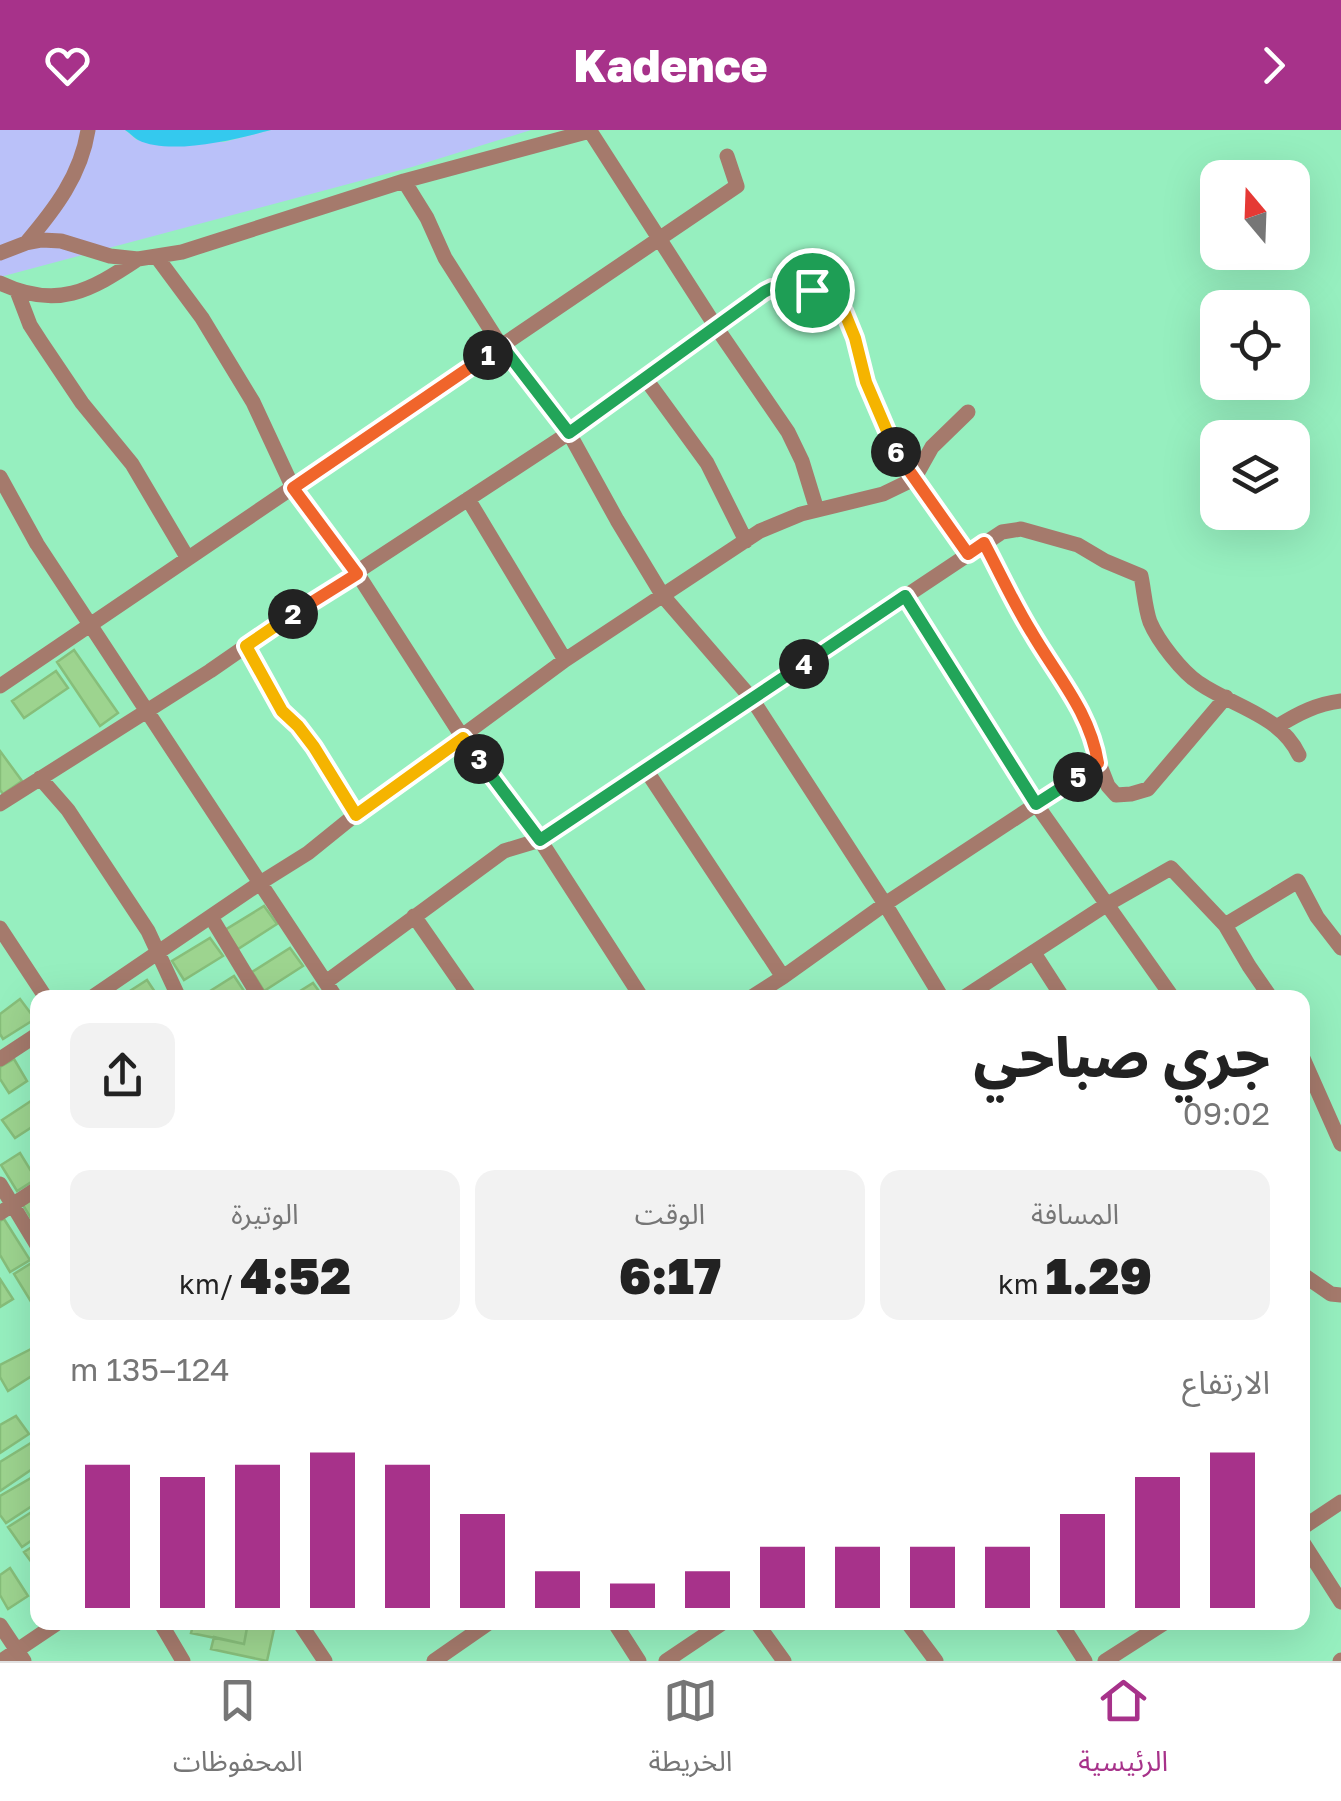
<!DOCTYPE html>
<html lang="ar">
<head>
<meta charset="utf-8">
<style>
  body { margin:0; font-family:"Golos Text","Noto Sans Arabic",sans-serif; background:#f2f2f2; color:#222; direction:rtl; height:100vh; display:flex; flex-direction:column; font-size:38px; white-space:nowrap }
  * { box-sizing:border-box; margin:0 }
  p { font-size:32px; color:#767676 }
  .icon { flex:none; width:55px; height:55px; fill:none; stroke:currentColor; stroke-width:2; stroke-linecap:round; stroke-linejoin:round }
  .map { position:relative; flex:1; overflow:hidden; direction:ltr }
  .drawer { position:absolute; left:30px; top:860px; width:1280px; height:640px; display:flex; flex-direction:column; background:#fff; border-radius:20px; box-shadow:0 10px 40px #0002; direction:rtl }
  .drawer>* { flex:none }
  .needle { width:65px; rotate:341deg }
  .buttons { position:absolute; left:1200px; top:30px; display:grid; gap:20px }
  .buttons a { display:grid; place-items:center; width:110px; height:110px; border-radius:20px; background:#fff; box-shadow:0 10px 40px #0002; font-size:50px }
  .pin { position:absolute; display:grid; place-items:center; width:85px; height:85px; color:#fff; margin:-42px; border:5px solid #fff; border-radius:50%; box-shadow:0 2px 10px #0007 }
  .km { position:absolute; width:50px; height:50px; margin:-25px; border-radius:50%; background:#222; color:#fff; font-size:28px; line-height:50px; text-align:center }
  .round { display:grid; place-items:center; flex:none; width:105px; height:105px; border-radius:20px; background:#f2f2f2 }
  .summary { display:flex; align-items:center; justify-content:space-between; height:170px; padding:0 40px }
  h1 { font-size:55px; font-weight:800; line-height:75px }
  .figures { display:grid; grid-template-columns:repeat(3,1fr); gap:15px; height:170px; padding:10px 40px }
  .figures div { display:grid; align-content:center; border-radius:20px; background:#f2f2f2; text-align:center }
  .figures b { font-size:50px; font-weight:800 }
  .figures small { font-size:28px; font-weight:400 }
  .figures p { font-size:28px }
  .chart { height:280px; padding:20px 40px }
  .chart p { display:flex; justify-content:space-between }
  .chart svg { width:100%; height:180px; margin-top:10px; stroke:#a7328a; stroke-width:6 }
  header { display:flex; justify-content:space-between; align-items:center; height:130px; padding:0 40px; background:#a7328a; color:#fff; font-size:45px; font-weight:800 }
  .tabs { display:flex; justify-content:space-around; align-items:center; height:140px; border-top:2px solid #e0e0e0; background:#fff; font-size:28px; color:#767676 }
  .tabs a { display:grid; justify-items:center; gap:5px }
  .tabs .active { color:#a7328a }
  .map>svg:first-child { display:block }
</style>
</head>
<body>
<header><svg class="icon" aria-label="forward" viewBox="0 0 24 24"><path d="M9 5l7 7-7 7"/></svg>Kadence<svg class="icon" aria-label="heart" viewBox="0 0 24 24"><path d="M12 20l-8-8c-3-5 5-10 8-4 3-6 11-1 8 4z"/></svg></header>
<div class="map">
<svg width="1341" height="1531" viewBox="0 0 1341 1531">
  <rect width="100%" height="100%" fill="#96efbf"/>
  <path fill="#bac1f9" d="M0,0h125l12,10 87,2 47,-12h260l-119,37 -412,110z"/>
  <path fill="#34c9ee" d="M125,0h146c-34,9 -101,26 -133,10 -2,-1 -11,-9 -13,-10z"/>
  <path fill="#9dd48f" stroke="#87be7a" stroke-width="2.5" d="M74,520l44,63 -18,13 -43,-64z
    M56,541l12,17 -44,30 -12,-17z
    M0,621l22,30 -19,13 -3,-4z
    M264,776l13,18 -39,25 -13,-19z
    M210,808l13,18 -39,24 -12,-19z
    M290,818l13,18 -39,25 -12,-19z
    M234,846l12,18 -5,4h-42z
    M147,850l12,18h-40z
    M313,853l11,15h-35z
    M20,869l15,20 -32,20 -3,-5v-20z
    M14,929l13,22 -18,12 -9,-14v-12z
    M37,967l1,26 -23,15 -13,-18z
    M20,1023l16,26 -19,12 -16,-26z
    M38,1066v34l-15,-25z
    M4,1089l26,41 -20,12 -10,-17v-34z
    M33,1132l5,8v43l-24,-39z
    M0,1149l13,20 -13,8z
    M35,1217l3,3v22l-30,19 -8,-14v-12z
    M16,1286l13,18 -29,19v-28z
    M34,1311l4,4v20l-38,26v-29z
    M38,1344v28l-32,21 -6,-8v-19z
    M38,1378v28l-16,11 -14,-20z
    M38,1413v28l-14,-19z
    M10,1438l18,28 -20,13 -8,-14v-20z
    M194,1492h54l-4,22 -53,-11z
    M248,1493l26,6 -7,32 -56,-12 3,-12 30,7z"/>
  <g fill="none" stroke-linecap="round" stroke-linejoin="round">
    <path stroke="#a57a6c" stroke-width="15" d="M404,51l23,37 18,40 56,88 68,87 48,87 46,76 89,103 133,205 57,94
      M26,113c29,-34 55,-68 62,-113
      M0,123l26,-10 16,-3 19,1 49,15 28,3 44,-7 222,-71 186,-50 126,196 72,105 14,29 15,49
      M156,126l46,62 51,84 40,86 64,85 106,165 77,102 102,158
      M0,153c57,27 90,8 138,-24
      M17,161l13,34 11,17 41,61 50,61 55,93
      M645,248l62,85 39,78
      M0,347l37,67 223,339 48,-30 47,-38 210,-155 195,-129 41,-17 82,-20 31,-15 18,-32 36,-35
      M468,369l97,161
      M905,466l131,208 137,194
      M246,516l36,65 31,36 42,68
      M0,556l737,-500 -10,-30
      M1278,596c21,-13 39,-22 63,-25
      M1099,633l9,23 8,9 15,-1 17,-5 78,-92
      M646,640l137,207
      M40,648l28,32 80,121 31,67
      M0,674l210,-133 84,-58 275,-180 173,-127 30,-18 20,6 20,-4 15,4 17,17 11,27 11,44 25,63 77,109
      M414,786l57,82
      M211,787l49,81
      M1225,795l73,-44 19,36 24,31
      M0,798l46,70
      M1034,823l29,45
      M326,852l178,-131 36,-11 462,-308 19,-3 57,16 27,16 36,15c3,14 4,32 9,46 8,19 32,50 49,61 35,24 81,32 100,72
      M91,868l169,-115 76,115
      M750,868l33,-21 102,-73 214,-141c-9,-51 -42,-87 -67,-130 -18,-29 -32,-60 -48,-90
      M963,868l143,-93 65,-37 54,57 24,41 22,32
      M1302,926l39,88
      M0,929l38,-25
      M0,1054l38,63
      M0,1083l38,-25
      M1302,1144l29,20 10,1
      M1302,1398l39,-26
      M1302,1411l39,61
      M160,1492l23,39
      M299,1492l26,39
      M614,1492l25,39
      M756,1492l28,39
      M907,1492l29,39
      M1060,1492l25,39
      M0,1495l24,36
      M1,1531l58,-39
      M434,1531l56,-39
      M666,1531l58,-39
      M1105,1531l61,-39
      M1340,1531l1,-1"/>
  </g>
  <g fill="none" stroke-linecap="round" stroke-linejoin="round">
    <defs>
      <path id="split-1" d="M488,225l14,-9 67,87 195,-141 8,-4 20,6 20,-4"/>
      <path id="split-2" d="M293,484l64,-40 -64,-86 195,-133"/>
      <path id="split-3" d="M293,484l-47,32 36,65 16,15 16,21 42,68 107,-77 16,21"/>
      <path id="split-4" d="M479,629l61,81 264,-176"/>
      <path id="split-5" d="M804,534l101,-68 131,208 42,-27"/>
      <path id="split-6" d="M896,322l72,102 16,-11c16,30 30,61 48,90 25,43 58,79 66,130l-20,14"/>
      <path id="split-7" d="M812,160l15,4 17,17 11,27 11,44 30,70"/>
    </defs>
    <use href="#split-1" stroke="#fff" stroke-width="20"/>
    <use href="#split-2" stroke="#fff" stroke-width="20"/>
    <use href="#split-3" stroke="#fff" stroke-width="20"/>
    <use href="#split-4" stroke="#fff" stroke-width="20"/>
    <use href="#split-5" stroke="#fff" stroke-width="20"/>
    <use href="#split-6" stroke="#fff" stroke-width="20"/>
    <use href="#split-7" stroke="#fff" stroke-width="20"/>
    <use href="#split-1" stroke="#22a559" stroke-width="12"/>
    <use href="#split-2" stroke="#f0652b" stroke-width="12"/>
    <use href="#split-3" stroke="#f5b400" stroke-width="12"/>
    <use href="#split-4" stroke="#22a559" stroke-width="12"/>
    <use href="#split-5" stroke="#22a559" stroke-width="12"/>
    <use href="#split-6" stroke="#f0652b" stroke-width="12"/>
    <use href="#split-7" stroke="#f5b400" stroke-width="12"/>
  </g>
</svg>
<div class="buttons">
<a><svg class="needle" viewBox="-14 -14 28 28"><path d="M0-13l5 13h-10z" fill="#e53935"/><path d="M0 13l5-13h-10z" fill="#767676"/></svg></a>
<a><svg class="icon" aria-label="locate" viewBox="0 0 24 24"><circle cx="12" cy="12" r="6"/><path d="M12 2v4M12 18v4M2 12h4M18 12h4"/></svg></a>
<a><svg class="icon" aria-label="layers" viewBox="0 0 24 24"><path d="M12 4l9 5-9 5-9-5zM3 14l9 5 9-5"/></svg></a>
</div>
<div class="pin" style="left:812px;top:160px;background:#1e9e55"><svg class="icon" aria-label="arrive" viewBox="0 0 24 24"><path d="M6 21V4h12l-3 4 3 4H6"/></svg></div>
<b class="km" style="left:488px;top:225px">1</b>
<b class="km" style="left:293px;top:484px">2</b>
<b class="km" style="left:479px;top:629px">3</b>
<b class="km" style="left:804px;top:534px">4</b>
<b class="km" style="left:1078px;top:647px">5</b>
<b class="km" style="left:896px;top:322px">6</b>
<section class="drawer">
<div class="summary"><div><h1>جري صباحي</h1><p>09:02</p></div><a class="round"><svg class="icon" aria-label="share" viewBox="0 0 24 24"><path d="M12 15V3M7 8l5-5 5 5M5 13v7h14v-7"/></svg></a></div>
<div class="figures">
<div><p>المسافة</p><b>1.29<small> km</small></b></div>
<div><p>الوقت</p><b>6:17</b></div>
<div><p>الوتيرة</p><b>4:52<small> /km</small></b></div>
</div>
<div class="chart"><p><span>الارتفاع</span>124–135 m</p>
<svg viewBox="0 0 160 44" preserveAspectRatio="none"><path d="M5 44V9M15 44V12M25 44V9M35 44V6M45 44V9M55 44V21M65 44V35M75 44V38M85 44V35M95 44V29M105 44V29M115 44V29M125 44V29M135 44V21M145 44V12M155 44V6"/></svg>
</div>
</section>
</div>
<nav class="tabs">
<a class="active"><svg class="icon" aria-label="home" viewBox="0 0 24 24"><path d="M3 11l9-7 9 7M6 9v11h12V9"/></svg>الرئيسية</a>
<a><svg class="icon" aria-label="map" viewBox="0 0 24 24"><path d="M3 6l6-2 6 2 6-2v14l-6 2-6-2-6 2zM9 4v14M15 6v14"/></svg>الخريطة</a>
<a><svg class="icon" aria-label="saved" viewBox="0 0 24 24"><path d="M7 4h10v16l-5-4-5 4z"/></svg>المحفوظات</a>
</nav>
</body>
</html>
